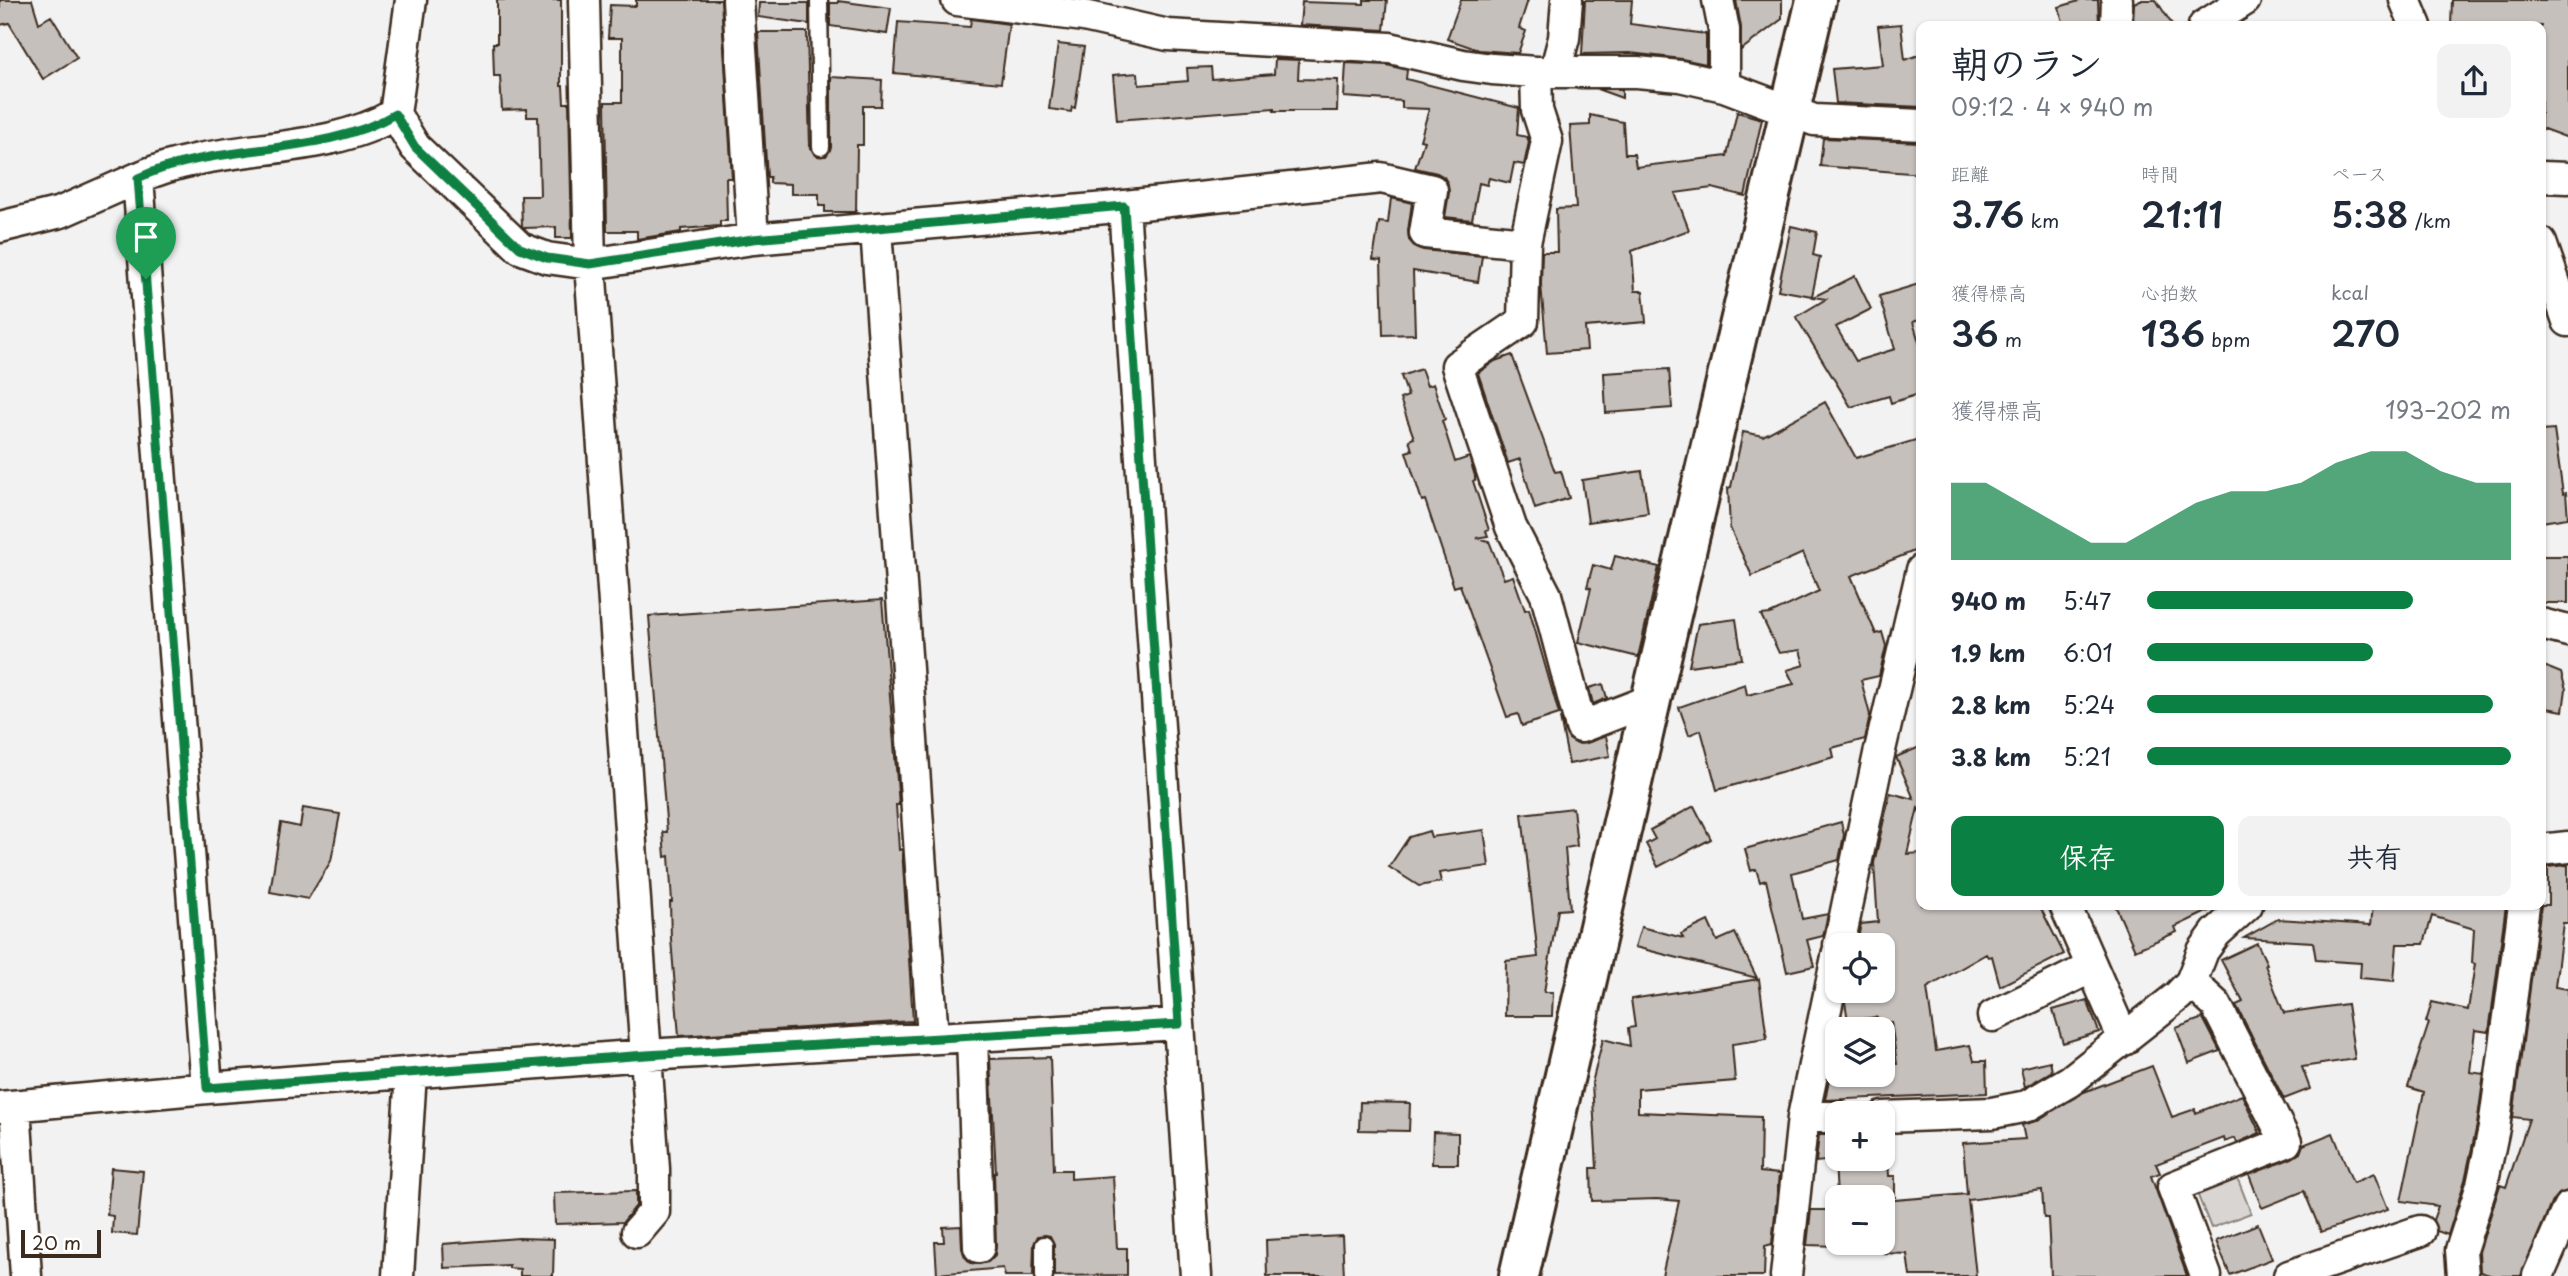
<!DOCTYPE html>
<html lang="ja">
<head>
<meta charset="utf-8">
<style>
  body { margin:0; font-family:"Playpen Sans","Klee One",sans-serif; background:#f2f2f3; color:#1f2937; height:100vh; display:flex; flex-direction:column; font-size:26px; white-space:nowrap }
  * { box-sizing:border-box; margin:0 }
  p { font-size:23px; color:#747a83 }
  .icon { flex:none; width:38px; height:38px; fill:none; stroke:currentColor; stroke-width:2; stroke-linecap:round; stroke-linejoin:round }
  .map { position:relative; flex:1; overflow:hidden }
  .side { position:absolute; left:1916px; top:21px; width:630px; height:889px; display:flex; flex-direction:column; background:#fff; border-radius:14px; box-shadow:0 2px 5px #0004 }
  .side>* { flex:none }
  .fabs { position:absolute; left:1825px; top:933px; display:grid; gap:14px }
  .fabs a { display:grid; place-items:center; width:70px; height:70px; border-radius:14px; background:#fff; box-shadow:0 2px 5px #0004; font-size:35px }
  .scale { position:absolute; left:21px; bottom:18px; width:80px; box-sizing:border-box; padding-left:7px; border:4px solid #3b2a1e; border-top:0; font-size:19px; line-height:24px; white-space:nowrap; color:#3b2a1e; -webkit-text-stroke:5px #fff; paint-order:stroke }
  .pin { position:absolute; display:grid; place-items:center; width:60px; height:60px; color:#fff; margin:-72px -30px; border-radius:50% 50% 50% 0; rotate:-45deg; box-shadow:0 0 7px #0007 }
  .pin .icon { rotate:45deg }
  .round { display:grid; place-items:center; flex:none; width:74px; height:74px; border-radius:14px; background:#f2f2f3 }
  .head { display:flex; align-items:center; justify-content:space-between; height:119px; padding:0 35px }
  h1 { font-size:38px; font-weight:600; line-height:52px }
  .figures { display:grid; grid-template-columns:repeat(3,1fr); gap:10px; height:119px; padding:7px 35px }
  .figures div { display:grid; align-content:center }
  .figures b { font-size:35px; font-weight:600 }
  .figures small { font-size:19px; font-weight:400 }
  .figures p { font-size:19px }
  .chart { height:196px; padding:14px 35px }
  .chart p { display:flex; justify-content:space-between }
  .chart svg { width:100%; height:126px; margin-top:7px; fill:#0b8043; opacity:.7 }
  .primary-button { display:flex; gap:14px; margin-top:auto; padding:14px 35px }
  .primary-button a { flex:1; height:80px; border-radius:14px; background:#0b8043; color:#fff; font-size:28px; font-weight:600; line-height:80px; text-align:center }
  .primary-button a+a { background:#f2f2f3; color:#1f2937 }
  ul { padding:0 35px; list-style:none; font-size:23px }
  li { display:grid; grid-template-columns:112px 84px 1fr; align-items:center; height:52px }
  li i { height:18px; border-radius:9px; background:#0b8043 }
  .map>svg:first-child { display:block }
</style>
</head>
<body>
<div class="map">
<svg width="2568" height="1276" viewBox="0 0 2568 1276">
  <rect width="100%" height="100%" fill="#f3f2f2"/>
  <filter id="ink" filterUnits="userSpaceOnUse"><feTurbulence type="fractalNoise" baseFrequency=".0143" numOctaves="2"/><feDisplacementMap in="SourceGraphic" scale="14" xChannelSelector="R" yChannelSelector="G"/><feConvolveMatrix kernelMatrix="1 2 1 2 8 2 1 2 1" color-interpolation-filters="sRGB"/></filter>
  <g filter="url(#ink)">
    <path fill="#d8d5d2" stroke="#8a8078" stroke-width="2" d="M2237,1177l14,36 -40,15 -14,-35z"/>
    <path fill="#c6c0bd" stroke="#3b2a1e" stroke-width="2" d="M0,0h32l7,23 12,-7 26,42 -34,21 -34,-56 -9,2z
      M497,0h64v86h2l1,17h5l3,135h-16v-11l-32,1 -2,-2 -1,-30h19l-2,-79h-11v-8l-25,1 -2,-34h-6l-1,-33h4z
      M636,0h85l11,178h-6l1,43h-7v5l-39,3v3l-44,7v-8h-30l-2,-129h17v-64h-14l2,-33 26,1z
      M1364,0h23l-3,30 -84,-5 2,-23 62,2z
      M1461,0h67l-9,28 7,3 -8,22 -39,-3 -32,-11z
      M1585,0h47l-2,24 76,10v30l-24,-5 -52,-6 -48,1z
      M1736,0h46v19l-41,31v-23z
      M2082,0h16l1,26h-35l-5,-19z
      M2140,0h16l17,26h-40l1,-23z
      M2452,0h116v138l-27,-10v-102h-90z
      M838,1l53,7 -4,26 -57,-8v-23h8z
      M759,3h50v21l-51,-7z
      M971,19l38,5 -8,59 -107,-10 4,-51 72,5z
      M1901,24l4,36 17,-6v53l-86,-4 -4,-34 51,-4 -5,-39z
      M758,32h49l3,115 7,9h9l5,-8v-71l51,3 -1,26h-18v39h-6l-1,67h-31v-6h-6v-12h-28v-10l-21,-1v-6h-3z
      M1058,44l26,3 -9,61 -3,-1 -1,5 -22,-3z
      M1275,59l24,1 -1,19 40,1 -1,31h-63v-3l-157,12 -4,-45 25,-2 1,12 49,-4 -1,-13 24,-1 1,12 62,-5z
      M1346,63l41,2 20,5 -1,9 113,29 -2,27 10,2 2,5 -5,23 -10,-2 -4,20 -21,-5 -2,7 -8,-2 -7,37 -27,-3 4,-24 -1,-9 -4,-7 -7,-4 -22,-5 9,-27 -4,-1 9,-31 -27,-1v-7l-58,-4z
      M1597,89h25v9z
      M1737,112l25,7 -17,77 -33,-8 -37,5 14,37 -57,21 3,40h8l3,31 -61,5 2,23 -40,3 -6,-69 1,-32h15l-1,-43 20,-1 -6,-82 20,-1v-10l33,7 2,32h9l2,13 91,-11z
      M1823,138l99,4v32l-102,-8z
      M1391,198l21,5 -4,28 1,9 6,7 8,3 59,6 -4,26 -65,-11 2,63 -32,1 -2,-74 -8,-1 6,-38 9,1z
      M1791,226l26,6 -4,23 7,2 -8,39 -34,-6z
      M1855,276l16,33 -35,18 20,34 39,-12 -16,-53 43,-13v36l-9,3 9,30v41l-31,10 -2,-7 -38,11 -55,-90 30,-18 -13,-2z
      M1512,355l43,117 6,-1 8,27 -34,11 -15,-50 -12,4 -30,-90 17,-12z
      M1421,369l6,17 6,-2 12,35 -3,2 13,41 14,-5 6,19v4l-2,1 16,49 -3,1 2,5 -12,2 13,3 15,38 9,-3 12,34 4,-1 30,105 -37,12 -4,-12 -11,3 -47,-132 -6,2 -29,-87 -3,1 -16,-49 6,-2 -3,-10 5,-2 -14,-39 8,-3 -7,-20z
      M1669,369l3,39 -66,5 -2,-40z
      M1825,402l31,56 66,-20v110l-71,28 25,58 6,-2 4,14 -7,30 -18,4 9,35 -5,24 -33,9 2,9 -117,33 -16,-60 -12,5 -10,-28 66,-23 2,11 47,-11 -7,-14 17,-5 -4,-15 -21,3 -18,-38 9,-1 49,-23 -16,-38 -51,23 -22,-48 -2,-40 3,-1 12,-55 20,4z
      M2554,430l9,64 3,-1 2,25 -27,4v-91z
      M1642,471l6,42 -60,9 -6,-42z
      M1615,556l44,11 -21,90 -60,-15 13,-54 -4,-1 6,-22 18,5z
      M2541,556h27v47h-27z
      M882,600l15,180 2,25h-3l3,45 3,-1 11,172 -234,15 -8,-97 -1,-37h2l-3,-46 -4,1 -2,-25h4l-18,-216z
      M1736,619l6,40 -53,7 9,-42z
      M2541,665l20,8 5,16 -3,22 -22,-4z
      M1603,684l4,14 -14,6 -4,-16z
      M1560,718l9,21 8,5 10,-1 19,-7 4,20 -41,8z
      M1922,746v70l-4,-8 -11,46 15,-1v52h117l25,49 -64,32 -8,-30 -4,1 -2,-3 -59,34 9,63 34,-6 4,16h12l1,32 -162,7 5,-26h53v-10h14l-6,-42 -13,2 -1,-7 -29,4 -3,-19 3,-12h35v-45h-24l-1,-7 3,-14 17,-2 -4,-59 16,-70 24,6 -18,-42z
      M1694,806l17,33 -53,28 -12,-23 9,-5 -5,-9z
      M303,808l37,6 -9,47 -23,38 -38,-7 11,-69 19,4z
      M1573,808l4,38 -12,2 5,61 -12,1 -14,82h9l-1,24h-47l1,-55 32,-4 -16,-143z
      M1841,822l3,13 -5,25 -47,13 10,46 26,-5 -5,22 -16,4 7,26 -27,6 -21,-92 -6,2 -4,-13 -5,2 -6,-22z
      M1484,830l5,36 -50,7 2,9 -22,4 -30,-19 20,-30 20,-6 2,6z
      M2568,865v58h-5l-8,64 13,2v202l-10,3 -6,7 -31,75h-28l-13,-4 -1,-20 21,-67 6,2 23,-68 -16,-2 28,-212h7v-38z
      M2115,905h106l-46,22 2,5 -42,18z
      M2373,905h133l-17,127 -14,-2 -5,42 14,2 -7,51 -12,55 -17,55 -11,-4 -4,-11 5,-14 -37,-5 23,-109 -16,-5 21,-64 -3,-1 6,-20 36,8 7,-46 -3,-1 2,-34 -42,-13 -8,28h-27l-3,37 -34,-3 1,-15 -45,-3 -3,-18 -69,-4 34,-19 93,6z
      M1708,921l9,20 18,-8 22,45 -122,-31 6,-20 42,11 -2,-4z
      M2257,943l10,21 -2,1 19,48 63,-9 8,55 -53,8 8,22 -26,10 -48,-94 7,-3 -22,-42z
      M1759,979l8,60 -35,5 3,37 -97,8v23l123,5 -1,55 19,2 -7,70 -7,2 -1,30h-102l17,-75 -22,-2 -65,2 -1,-33h6l-5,-85 11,-44 27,7 -2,-18 7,-1 -4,-28z
      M2087,1000l12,32 -36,11 -10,-33z
      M2203,1018l17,33 -31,12 -13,-35z
      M1050,1057l4,113h17v9l42,-3 4,72h10v27l-73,1v-32l-4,-8 -5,-1 -7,1 -4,8 -1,32h-28l-2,-8 -66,6 -2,-32h9l-1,-15 18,-1 1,22 3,9 6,6 8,1 9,-2 7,-7 1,-9 -2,-73h2l-6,-114z
      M2050,1061l2,10 -27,16 -4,-19z
      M2152,1066l20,51 23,-8 1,4 46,-18 18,38 -23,10 -2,-5 -10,4 -1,-4 -68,26 4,9 -9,3 36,100h-136l-3,-58h-4l-2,-28 -74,10 8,76h-66l-3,-22 -24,-1v-52l84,-7 -4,-51 62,-4 -3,-14 14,-4 48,-29z
      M1360,1102l50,1 -1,28 -50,-1z
      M1433,1132l25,1v31h-26z
      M2333,1133l20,50 21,-9 14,35 -67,23 -17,-41 -42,17 -13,-33 43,-17 8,-5 3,-8z
      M1819,1135h19v23h50l1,18h6v21h-58l-2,-37 -19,2z
      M111,1168l32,3 -6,64 -25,-2 1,-17 -6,-1z
      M636,1191v15l-13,16 -68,2 -1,-31z
      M1811,1210h27v36l-31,-1z
      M2258,1224l14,35 -42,16 -14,-34z
      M1342,1236l2,40h-77l-1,-36z
      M518,1238l36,1 -1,37h-33v-7l-11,-1v-3l-65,3 -1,-24z"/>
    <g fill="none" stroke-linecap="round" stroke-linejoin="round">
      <defs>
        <path id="service" d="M819,0l2,147
          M1044,1245v31"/>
        <path id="minor" d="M584,0l6,264 64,905v43l-17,20
          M738,0l15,239
          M957,0l127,16 84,19 222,13 73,17 29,4 44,3h101l43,4 44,10 90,34 108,5
          M1718,0l6,30v56
          M2405,0l11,26
          M2116,26l1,-26
          M2204,26l41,-26
          M1536,72l1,38 10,31 -22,102 -2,78 -66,45 54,161 35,68 35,132 70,-27
          M1555,72l9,-34 3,-38
          M395,114l16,-114
          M2541,177l27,1
          M1124,206l55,818
          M0,227l61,-15 77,-34
          M876,229l57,809
          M2541,243l27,78
          M2541,624l27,7
          M2541,850l27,-3
          M2065,905l59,135
          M1839,945l40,-191 43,-184
          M2191,982l25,23 70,137 -113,45 33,89
          M1993,1016l99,-49
          M972,1036l7,211
          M207,1088l-69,-910c80,-37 183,-20 257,-64l20,33 105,101 27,10 43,6 163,-25 353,-31 275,-30 51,12 -7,43 100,10
          M15,1106l11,170
          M0,1107l207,-19 439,-33 533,-31 17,252
          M1803,1117h35
          M1883,1117l109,-4 35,-7 43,-25 108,-85 13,-14 12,-31 13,-18 31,-28
          M398,1276l13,-203
          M1786,1276l17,-159 35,-165
          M2289,1276l131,-45
          M2463,1276l-2,-26 21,-65 12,-57 30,-223
          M2538,1276l30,-68"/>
        <path id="tertiary" d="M1519,1276l132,-576 165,-700"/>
      </defs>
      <use href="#service" stroke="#3b2a1e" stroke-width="21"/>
      <use href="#minor" stroke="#3b2a1e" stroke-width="35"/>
      <use href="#tertiary" stroke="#3b2a1e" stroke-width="44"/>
      <use href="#service" stroke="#fff" stroke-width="16"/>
      <use href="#minor" stroke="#fff" stroke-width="30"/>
      <use href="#tertiary" stroke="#fff" stroke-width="38"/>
    </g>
  </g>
  <g fill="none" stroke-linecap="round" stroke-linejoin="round" filter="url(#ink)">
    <defs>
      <path id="route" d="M395,114l20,33 105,101 27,10 43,6 163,-25 371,-33 55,818 -533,31 -439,33 -69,-910c80,-37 183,-20 257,-64z"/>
    </defs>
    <use href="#route" stroke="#fff" stroke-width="14"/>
    <use href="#route" stroke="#0b8043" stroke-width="9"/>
  </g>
</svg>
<div class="fabs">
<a><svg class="icon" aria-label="locate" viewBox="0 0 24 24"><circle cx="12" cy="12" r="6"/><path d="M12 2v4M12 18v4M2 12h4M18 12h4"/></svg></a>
<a><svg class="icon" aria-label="layers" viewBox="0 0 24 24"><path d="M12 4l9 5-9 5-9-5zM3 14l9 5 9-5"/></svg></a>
<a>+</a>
<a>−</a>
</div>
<div class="scale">20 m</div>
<div class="pin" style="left:146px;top:279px;background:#1e9e55"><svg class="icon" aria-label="arrive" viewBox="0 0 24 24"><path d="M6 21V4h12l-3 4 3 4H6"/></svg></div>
<section class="side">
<div class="head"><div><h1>朝のラン</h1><p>09:12 · 4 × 940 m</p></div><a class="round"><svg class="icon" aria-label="share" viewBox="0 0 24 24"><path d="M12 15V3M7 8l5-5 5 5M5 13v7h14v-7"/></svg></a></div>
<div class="figures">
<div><p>距離</p><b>3.76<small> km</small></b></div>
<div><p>時間</p><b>21:11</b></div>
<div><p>ペース</p><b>5:38<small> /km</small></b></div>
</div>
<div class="figures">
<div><p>獲得標高</p><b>36<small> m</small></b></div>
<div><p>心拍数</p><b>136<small> bpm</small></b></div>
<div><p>kcal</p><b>270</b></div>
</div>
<div class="chart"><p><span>獲得標高</span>193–202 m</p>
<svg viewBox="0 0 160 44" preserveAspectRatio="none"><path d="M0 44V17L10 17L20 24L30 31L40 38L50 38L60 31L70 24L80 20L90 20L100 17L110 10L120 6L130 6L140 13L150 17L160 17V44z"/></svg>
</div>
<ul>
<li><b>940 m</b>5:47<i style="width:73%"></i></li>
<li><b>1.9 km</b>6:01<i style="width:62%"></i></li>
<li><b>2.8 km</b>5:24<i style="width:95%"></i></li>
<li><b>3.8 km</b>5:21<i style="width:100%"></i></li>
</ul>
<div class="primary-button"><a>保存</a><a>共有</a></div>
</section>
</div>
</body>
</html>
